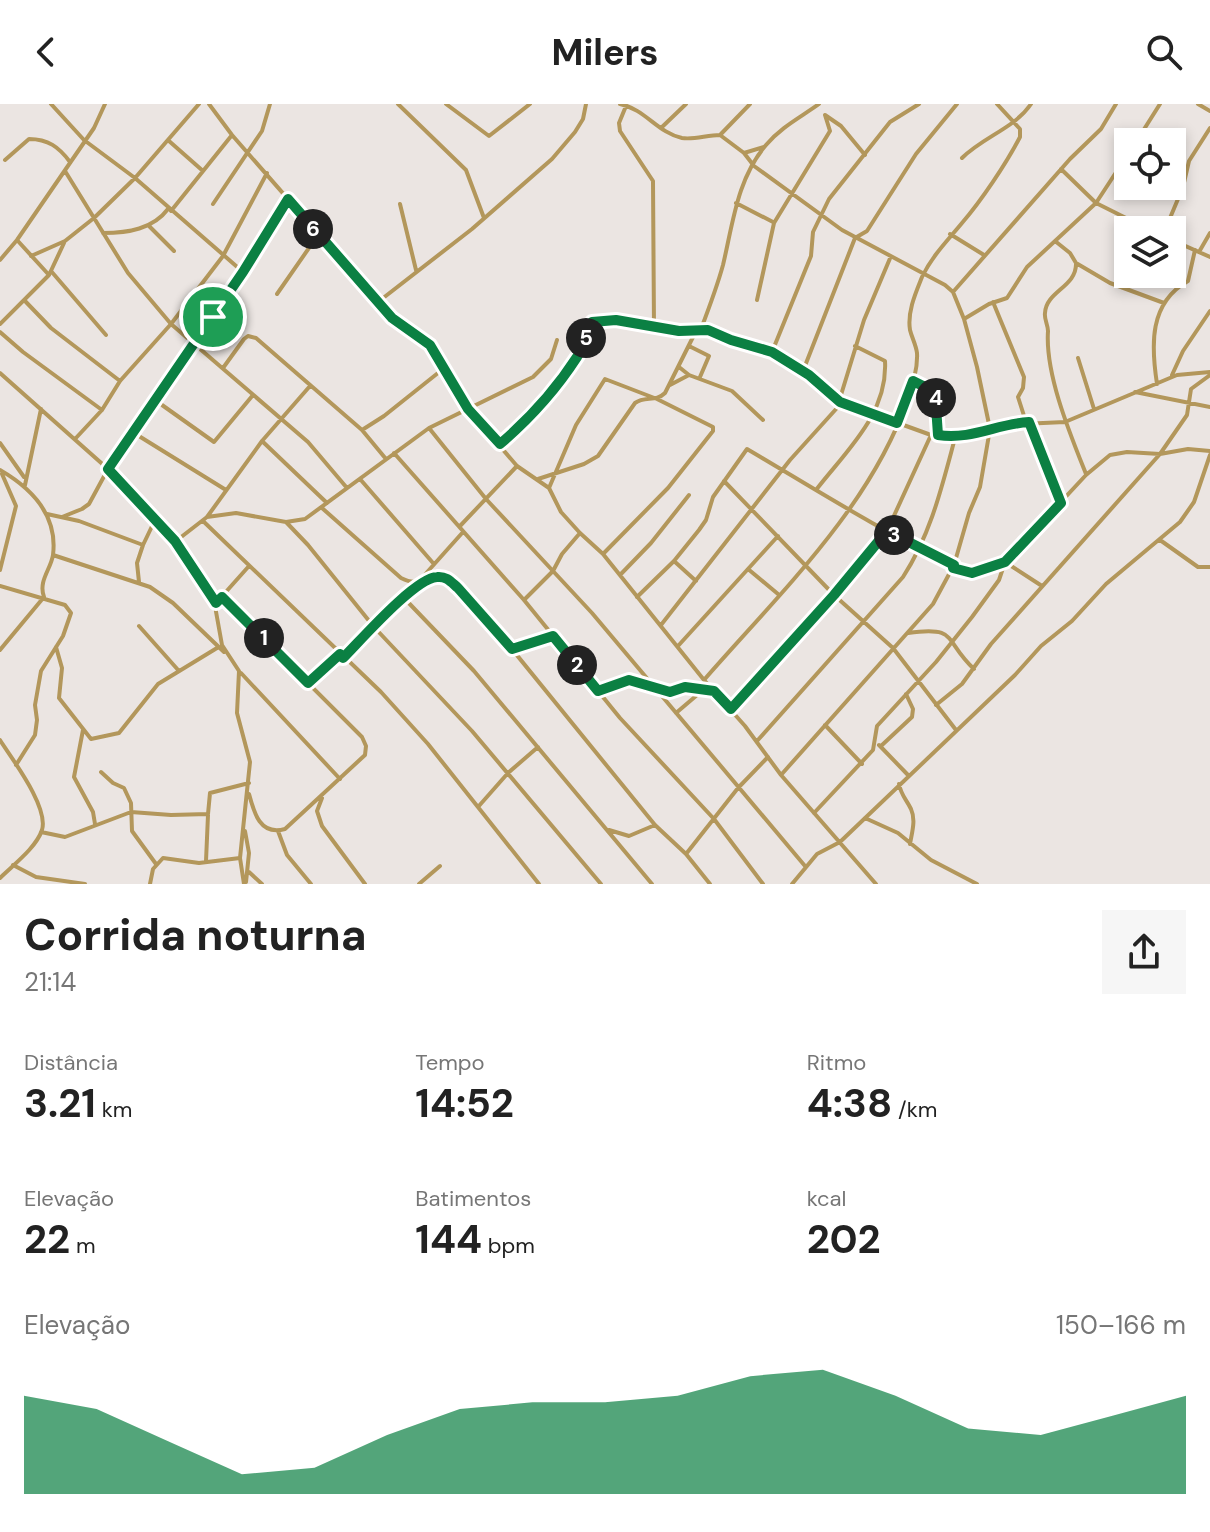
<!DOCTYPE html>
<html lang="pt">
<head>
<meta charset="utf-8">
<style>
  body { margin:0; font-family:"DM Sans",sans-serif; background:#f6f6f6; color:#222; height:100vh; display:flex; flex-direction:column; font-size:30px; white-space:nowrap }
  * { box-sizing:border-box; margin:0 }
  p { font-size:26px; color:#767676 }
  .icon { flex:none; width:44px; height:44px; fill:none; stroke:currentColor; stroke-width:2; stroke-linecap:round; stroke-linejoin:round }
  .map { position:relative; height:780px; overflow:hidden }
  .sheet { display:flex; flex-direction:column; background:#fff; flex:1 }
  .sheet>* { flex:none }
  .buttons { position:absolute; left:1114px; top:24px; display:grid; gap:16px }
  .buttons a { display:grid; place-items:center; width:72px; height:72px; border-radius:0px; background:#fff; box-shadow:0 4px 12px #0003; font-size:40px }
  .pin { position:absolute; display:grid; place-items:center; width:68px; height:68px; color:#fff; margin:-34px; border:4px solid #fff; border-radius:50%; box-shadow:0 2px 8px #0007 }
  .km { position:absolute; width:40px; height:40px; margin:-20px; border-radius:50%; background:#222; color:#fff; font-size:22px; line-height:40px; text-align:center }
  .round { display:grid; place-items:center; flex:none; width:84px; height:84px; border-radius:0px; background:#f6f6f6 }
  .summary { display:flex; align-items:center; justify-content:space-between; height:136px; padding:0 24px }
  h1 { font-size:44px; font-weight:700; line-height:60px }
  .stats { display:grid; grid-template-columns:repeat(3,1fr); gap:12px; height:136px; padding:8px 24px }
  .stats div { display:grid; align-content:center }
  .stats b { font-size:40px; font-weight:700 }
  .stats small { font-size:22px; font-weight:400 }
  .stats p { font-size:22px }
  .chart { height:224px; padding:16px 24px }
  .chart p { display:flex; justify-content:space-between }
  .chart svg { width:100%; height:144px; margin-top:8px; fill:#0b8043; opacity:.7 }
  header { display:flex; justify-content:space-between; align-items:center; height:104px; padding:0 24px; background:#fff; font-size:36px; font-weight:700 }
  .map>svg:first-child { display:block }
</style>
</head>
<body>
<header><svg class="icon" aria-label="back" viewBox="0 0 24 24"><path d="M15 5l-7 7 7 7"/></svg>Milers<svg class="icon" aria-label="search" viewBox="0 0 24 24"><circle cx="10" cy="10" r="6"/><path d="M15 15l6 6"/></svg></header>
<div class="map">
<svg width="1210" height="780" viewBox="0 0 1210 780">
  <rect width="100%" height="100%" fill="#ebe5e2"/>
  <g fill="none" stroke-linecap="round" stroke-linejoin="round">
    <path stroke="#b3975b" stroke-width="4" d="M51,0l33,36 51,38 108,94
      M209,0l23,31 160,183 38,27 38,64 49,57 32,22 12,24 19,21 23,21 101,126 41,46 36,49 95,109
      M398,0l68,66 18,48
      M446,0l43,32 41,-32
      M620,0c25,5 38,29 62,34 12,2 25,-3 38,-3l24,18 10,13 88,64 103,55 8,7 11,27 13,48 13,62 -10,58 -11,26 -15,52 -21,39 -152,171
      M1198,0l12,7
      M626,2l-7,17 1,8 33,50 1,146
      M661,24l25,-24
      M720,31l30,-31
      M169,37l34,30
      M1136,38l24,-38
      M744,49l20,-6
      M962,54c21,-21 53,-30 69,-54
      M5,56l24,-21c19,0 30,8 41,23
      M1061,65l35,34 54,27
      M65,67l63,102 43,51 137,118 39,46
      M736,99l37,19
      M213,100l49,-73 8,-27
      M400,100l16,66
      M171,107l61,-76
      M149,122l25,25
      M1165,126l18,-43 6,-26 21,-33
      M103,129c25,0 50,-4 65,-24
      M950,130l34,21
      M17,136l32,35
      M1172,136l38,17
      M1055,137l15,12 6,10 34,20 54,20
      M1199,148l11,-19
      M31,152l34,-15 29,-23 41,-40 64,-74
      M0,156l17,-20 77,-112 11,-24
      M1076,159c1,24 -30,28 -31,50 -1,6 3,12 3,18 -3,43 22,103 38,143
      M51,167l55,64
      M953,188l117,-133 31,-30 15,-25
      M277,190l41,-59
      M757,196l17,-77 56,-92 -5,-16 16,11 24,29
      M25,197l26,27 69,53
      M378,198l94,-73 80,-70 23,-27 8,-13 3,-15
      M993,198l31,75 -1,11 -5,9 8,25
      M964,215l25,-15 18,-6 20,-31 69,-64 32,-49
      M0,220l49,-49 15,-32
      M701,225c8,-21 16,-42 22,-64 10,-42 14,-86 43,-120 15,-18 35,-28 53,-41
      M0,228l23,20 79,58
      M689,242l20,10 -9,21
      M772,248l39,-96 2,-24 16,-33 61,-77 29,-18
      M1078,254l16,51
      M679,263l10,8 43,16 31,29
      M223,264l21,-29 4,-3 8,2 106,92 24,29
      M803,267l52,-133 12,-7 49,-77 41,-50
      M0,269l108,96 67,72 38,54 9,50 17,26 -2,42 13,49 -10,96 4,26
      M1172,271l11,-24 27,-40
      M913,277l22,11 3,43
      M1157,280c-6,-39 -8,-81 31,-103l7,-31
      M670,281l19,-10
      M1135,288l75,15
      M155,296l59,42 39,-47
      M1029,318l32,81
      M429,324l57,71 106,114 213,253
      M362,326l22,-14 59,-47
      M134,329l92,57
      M75,335l27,-29 18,-29 51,-57 52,-68 44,-83
      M262,337l65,62
      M0,339l24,34
      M500,340l67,-72 16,-26 5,-20 4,-4 14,-2 73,11 29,-1 23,10 41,12 37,23 31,27 91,33 24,3 19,-3 27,-10 64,-3 112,-47 33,-3
      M394,349l130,147 96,118 94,101 49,65
      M0,366c31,18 58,45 53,85 -2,14 -15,26 -9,42
      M360,375l73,84
      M538,375l46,-15 14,-8 37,-53c10,-7 21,-1 30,-10l32,-64
      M724,377l110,114 59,53 63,82
      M25,381l16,-76
      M549,384l27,-63 29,-46 52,20 56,28v4l-45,57 -65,66
      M816,386c30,-39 72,-76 69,-129l-30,-15
      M322,404l79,70c18,9 20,-1 36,-1 18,-1 36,27 48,39l170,209 31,29 24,30
      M47,410l32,7 64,24 12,-25
      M62,413l20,-8 7,-5 19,-35 135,-197 45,-73
      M207,413l29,-4 50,9 19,-3 124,-91 104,-51 18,-18 6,-19
      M203,417l178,171 47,52 111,140
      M286,418l22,23 66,82 98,104 129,153
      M460,422l57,-60
      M1160,436l38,27h12
      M176,437l31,-24 55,-76 48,-55
      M53,451l97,32 23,16 51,49
      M674,457l22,20
      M953,464l19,5 33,-11 37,24
      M748,465l30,25
      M0,466l16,-64 -14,-32
      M620,471l31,-32 38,-48
      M139,478l-2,-19 6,-18
      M0,482l65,19 6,8 -8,23 -22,35 -6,34 2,15 -2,15 -19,30
      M222,493l140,140 4,9 -1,9 -80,74c-25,7 -31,-16 -36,-35
      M637,493l37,-36 25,-31 7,-10 7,-23 34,-48c68,40 135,83 207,116
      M404,494l70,73 178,213
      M524,496l29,-29 9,-17 18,-21
      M216,499l33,-37
      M661,521l129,-165 47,-52 27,-88 27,-64
      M139,522l40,45
      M908,529c51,-7 35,7 66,36
      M678,542l100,-110
      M56,543l6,21 -3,30 32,41 28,-6 39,-49 59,-36
      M512,545l41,-13
      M0,546l44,-53
      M343,554l61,-60 59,-66
      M241,569l99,106
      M704,576c73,-84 166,-172 203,-279 5,-15 11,-32 10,-48 -1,-8 -5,-15 -7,-23 -3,-18 6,-38 12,-53 10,-21 26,-37 40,-54 19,-22 44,-59 58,-86v-8l-23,-25
      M308,579l31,-28
      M598,587l31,-11 41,12 14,-5 30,4
      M936,601l26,-21 29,-40 169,-190 27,-39 4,-26 19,-14
      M731,605l103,-114 53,-64 44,-96
      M676,609l27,-23
      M825,621l37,39
      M83,626l-9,47 19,35 2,12
      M0,636c12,19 49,67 42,90 -6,18 -29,35 -42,48
      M757,637l146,-164c28,-43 39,-91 52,-139
      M879,641l29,30
      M881,642l31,-29 1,-8 -7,-15
      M101,668l12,11 11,5 7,15 1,28 24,33
      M899,680c2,11 7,15 12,25 5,11 1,23 -1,35
      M322,694l-5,13 5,15 43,58
      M478,703l30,-34 30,-26
      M814,709l59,-63 4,-24 59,-64 36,-45 27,-37 6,-18 81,-87 24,-20 17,-3 33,2 28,-5 22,2
      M865,714l33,15 33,27 46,24
      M609,726l20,6 26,-11
      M245,727l4,22 -3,29
      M278,727l9,24 24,29
      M41,728l24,5 66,-25 40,3 37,-1 2,-21 39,-10
      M686,750l52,-66 30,-31
      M206,757l2,-46
      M13,761l23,12 49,7
      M249,768l13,12
      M150,780l3,-15 10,-11 36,5 41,-5
      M419,780l21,-18
      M792,780l25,-30 23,-12 175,-167 26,-29 31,-25 34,-37 74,-62 14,-20 16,-47"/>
  </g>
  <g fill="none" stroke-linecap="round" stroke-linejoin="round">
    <defs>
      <path id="route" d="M288,95l104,119 38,27 38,64 32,35c28,-24 57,-56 77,-87 7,-11 7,-26 15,-35l24,-2 63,11 29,-1 23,10 41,12 37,23 31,27 57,21 16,-42 22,11 3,43c34,5 58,-11 91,-13l32,81 -56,59 -33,11 -19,-5 1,-3 -67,-34 -53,64 -103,114 -17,-18 -29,-4 -15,5 -41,-12 -31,11 -45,-55 -41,13 -54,-61c-7,-6 -11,-12 -21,-11 -22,1 -76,63 -94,81l-3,-4 -32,29 -86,-86 -6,6 -41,-62 -67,-72 135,-197z"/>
    </defs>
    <use href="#route" stroke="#fff" stroke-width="16"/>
    <use href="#route" stroke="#0b8043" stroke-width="10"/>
  </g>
</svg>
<div class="buttons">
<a><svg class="icon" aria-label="locate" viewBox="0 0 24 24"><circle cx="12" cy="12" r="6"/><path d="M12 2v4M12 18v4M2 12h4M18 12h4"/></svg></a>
<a><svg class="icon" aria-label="layers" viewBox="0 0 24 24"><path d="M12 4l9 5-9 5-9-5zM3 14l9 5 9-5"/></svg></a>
</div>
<div class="pin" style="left:213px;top:213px;background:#1e9e55"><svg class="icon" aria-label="arrive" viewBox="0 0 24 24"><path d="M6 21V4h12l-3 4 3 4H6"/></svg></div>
<b class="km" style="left:264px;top:534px">1</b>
<b class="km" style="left:577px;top:561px">2</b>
<b class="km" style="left:894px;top:431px">3</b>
<b class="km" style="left:936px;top:294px">4</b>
<b class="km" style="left:586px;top:234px">5</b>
<b class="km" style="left:313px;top:125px">6</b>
</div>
<section class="sheet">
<div class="summary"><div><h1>Corrida noturna</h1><p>21:14</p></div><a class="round"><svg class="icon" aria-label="share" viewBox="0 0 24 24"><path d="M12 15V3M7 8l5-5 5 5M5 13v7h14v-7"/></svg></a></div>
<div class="stats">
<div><p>Distância</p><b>3.21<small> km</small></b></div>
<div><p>Tempo</p><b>14:52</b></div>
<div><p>Ritmo</p><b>4:38<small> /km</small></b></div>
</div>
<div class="stats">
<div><p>Elevação</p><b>22<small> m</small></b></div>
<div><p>Batimentos</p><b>144<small> bpm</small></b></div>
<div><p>kcal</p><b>202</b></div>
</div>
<div class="chart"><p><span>Elevação</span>150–166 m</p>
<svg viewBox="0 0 160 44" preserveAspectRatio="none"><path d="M0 44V14L10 18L20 28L30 38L40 36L50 26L60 18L70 16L80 16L90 14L100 8L110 6L120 14L130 24L140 26L150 20L160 14V44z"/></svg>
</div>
</section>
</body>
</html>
